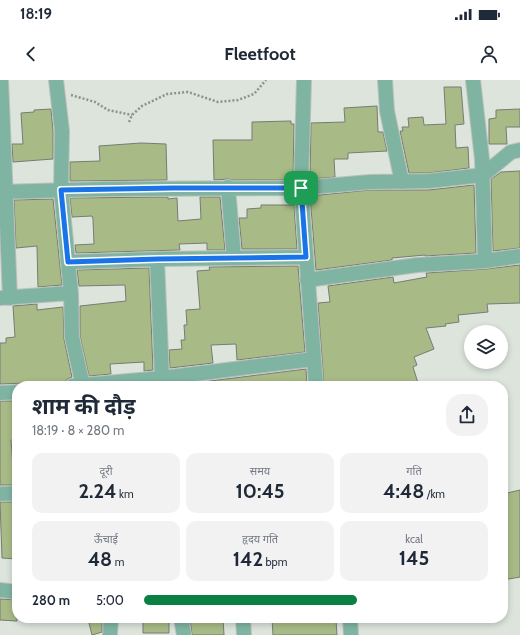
<!DOCTYPE html>
<html lang="hi">
<head>
<meta charset="utf-8">
<style>
  body { margin:0; font-family:Cabin,"Noto Sans Devanagari",sans-serif; background:#f2f2f3; color:#1f2937; height:100vh; display:flex; flex-direction:column; font-size:15px; white-space:nowrap }
  * { box-sizing:border-box; margin:0 }
  p { font-size:13px; color:#747a83 }
  .icon { flex:none; width:22px; height:22px; fill:none; stroke:currentColor; stroke-width:2; stroke-linecap:round; stroke-linejoin:round }
  .map { position:relative; flex:1; overflow:hidden }
  .sheet { position:absolute; left:12px; top:301px; width:496px; height:242px; display:flex; flex-direction:column; background:#fff; border-radius:16px; box-shadow:0 2px 6px #0003 }
  .sheet>* { flex:none }
  .controls { position:absolute; left:464px; top:245px; display:grid; gap:8px }
  .controls a { display:grid; place-items:center; width:44px; height:44px; border-radius:50%; background:#fff; box-shadow:0 2px 6px #0003; font-size:20px }
  .pin { position:absolute; display:grid; place-items:center; width:34px; height:34px; color:#fff; margin:-17px; border-radius:8px; box-shadow:0 2px 6px #0006 }
  .round { display:grid; place-items:center; flex:none; width:42px; height:42px; border-radius:16px; background:#f2f2f3 }
  .headline { display:flex; align-items:center; justify-content:space-between; height:68px; padding:0 20px }
  h1 { font-size:22px; font-weight:700; line-height:30px }
  .metrics { display:grid; grid-template-columns:repeat(3,1fr); gap:6px; height:68px; padding:4px 20px }
  .metrics div { display:grid; align-content:center; border-radius:10px; background:#f2f2f3; text-align:center }
  .metrics b { font-size:20px; font-weight:700 }
  .metrics small { font-size:11px; font-weight:400 }
  .metrics p { font-size:11px }
  ul { padding:0 20px; list-style:none; font-size:13px }
  li { display:grid; grid-template-columns:64px 48px 1fr; align-items:center; height:30px }
  li i { height:10px; border-radius:5px; background:#0b8043 }
  .status { display:flex; justify-content:space-between; align-items:center; height:28px; padding:0 20px; background:#fff; direction:ltr }
  .status svg { height:11px; fill:currentColor }
  header { display:flex; justify-content:space-between; align-items:center; height:52px; padding:0 20px; background:#fff; font-size:18px; font-weight:700 }
  .map>svg:first-child { display:block }
</style>
</head>
<body>
<div class="status"><b>18:19</b><svg viewBox="0 0 49 12"><path d="M0 12V9h3v3zM5 12V6h3v6zM10 12V3h3v9zM15 12V0h3v12zM26 1h20v11H26zM47 4h2v5h-2z"/></svg></div>
<header><svg class="icon" aria-label="back" viewBox="0 0 24 24"><path d="M15 5l-7 7 7 7"/></svg>Fleetfoot<svg class="icon" aria-label="person" viewBox="0 0 24 24"><circle cx="12" cy="8" r="4"/><path d="M4 21q1-7 8-7t8 7"/></svg></header>
<div class="map">
<svg width="520" height="555" viewBox="0 0 520 555">
  <rect width="100%" height="100%" fill="#dce4dc"/>
  <path fill="#a8bb86" stroke="#787b73" d="M444,7h17l3,37 -9,1 1,23 12,-1 1,21 -41,5h-19l-9,-42h3l-1,-4h7l-1,-9 15,-1 1,8 22,-1z
    M377,26l1,26h5l4,19 -39,2v6h-14l1,18 -25,2 1,-56 34,-1 -1,-14z
    M51,29l2,22v28l-40,3 -1,-18h11l-2,-31 13,-1v-2z
    M520,29v18h-14l1,17h-18v-25l7,-1v-8z
    M291,41v3h3l-1,56h-61l-4,-1 -14,1 -1,-40h39v-18z
    M141,63l25,1 1,36 -97,1v-19l30,-1 -1,-15z
    M520,91v77l-27,3 -2,-72 10,-7z
    M474,105l2,68 -51,3v-1l-33,3v2l-76,10 -6,-74 60,-6h59z
    M168,117v2l9,-1 1,23 23,-2 -1,-22h20l5,53h-18v-7l-28,1 1,6 -104,3 -1,-8 19,-1 -1,-25 -1,-3 -20,1 -2,-19z
    M53,119l9,86 -24,2 -1,-41 -21,2 -2,-48z
    M261,125h33l3,44h-55l-3,-31h8v-9l14,-1z
    M520,185v38l-33,1 1,8 -30,3 1,7 -14,2 1,2 -20,2 8,21 -20,8 3,8 -4,2 5,16 -8,3h-86l-6,-83 12,-1 -2,-16 65,-9 1,6 33,-6 -1,-4 60,-4z
    M298,186l7,86 -68,8 -1,-16 -25,1 2,18 -43,5 -1,-18 13,-1 -1,-9h4l-1,-15h3l-1,-15 14,-1 -3,-38 13,-1 -1,-3z
    M149,188l4,102 -9,1v-9l-34,2 1,10 -22,2 -9,-40v-30l46,-5 -1,-16 -46,1 -2,-16z
    M37,224v6l26,-3 1,32 8,38 -5,2 -3,5 -12,1 -1,-3 -51,2v-41h6v-5l9,-1 -2,-31z
    M306,289l1,17h-137z
    M0,321h17v39h-6l2,27 4,-1v19h-17z
    M520,410v87l-17,3v-86z
    M0,422h17v57l-15,-1z
    M0,519l17,1v21l-17,-1z
    M143,538h26v15h-26z
    M190,538h33l1,17h-32z
    M272,538h34l1,3 29,-1 1,15h-64z
    M102,539v13l-10,3 -3,-12z"/>
  <g fill="none" stroke-linecap="round" stroke-linejoin="round">
    <defs>
      <path id="minor" d="M1,0l9,218
        M56,0l6,51 -1,59 10,103 1,44 11,49
        M304,0l-3,108 15,198
        M385,0l2,31 15,71
        M473,0l9,79 3,102
        M228,107l6,71
        M0,112l104,-3 197,-1 69,-6 59,-1 54,-6 28,-23 9,-2
        M157,179l5,119 152,-19
        M68,182l89,-3 149,-2
        M307,200l110,-15 68,-4 35,-5
        M0,218l71,-5
        M72,306l90,-8v8
        M0,313l17,-1
        M0,414l17,-1
        M0,510l17,2
        M181,538l3,17
        M243,538l1,17
        M350,538l1,17
        M110,555l1,-17"/>
    </defs>
    <use href="#minor" stroke="#bac1ba" stroke-width="16"/>
    <path stroke="#8c928c" stroke-width="2.5" stroke-dasharray="2 2" stroke-linecap="butt" d="M71,15l24,7 13,8 24,5
      M129,42l3,-7 10,-9 25,-12 21,-2 30,10 20,-2 16,-6 12,-14"/>
    <use href="#minor" stroke="#80b4a2" stroke-width="14"/>
  </g>
  <g fill="none" stroke-linecap="round" stroke-linejoin="round">
    <defs>
      <path id="route" d="M173,108h128l5,69 -148,2 -90,3 -7,-72z"/>
    </defs>
    <use href="#route" stroke="#fff" stroke-width="8"/>
    <use href="#route" stroke="#1a73e8" stroke-width="5"/>
  </g>
</svg>
<div class="controls">
<a><svg class="icon" aria-label="layers" viewBox="0 0 24 24"><path d="M12 4l9 5-9 5-9-5zM3 14l9 5 9-5"/></svg></a>
</div>
<div class="pin" style="left:301px;top:108px;background:#1e9e55"><svg class="icon" aria-label="arrive" viewBox="0 0 24 24"><path d="M6 21V4h12l-3 4 3 4H6"/></svg></div>
<section class="sheet">
<div class="headline"><div><h1>शाम की दौड़</h1><p>18:19 · 8 × 280 m</p></div><a class="round"><svg class="icon" aria-label="share" viewBox="0 0 24 24"><path d="M12 15V3M7 8l5-5 5 5M5 13v7h14v-7"/></svg></a></div>
<div class="metrics">
<div><p>दूरी</p><b>2.24<small> km</small></b></div>
<div><p>समय</p><b>10:45</b></div>
<div><p>गति</p><b>4:48<small> /km</small></b></div>
</div>
<div class="metrics">
<div><p>ऊँचाई</p><b>48<small> m</small></b></div>
<div><p>हृदय गति</p><b>142<small> bpm</small></b></div>
<div><p>kcal</p><b>145</b></div>
</div>
<ul>
<li><b>280 m</b>5:00<i style="width:62%"></i></li>
</ul>
</section>
</div>
</body>
</html>
